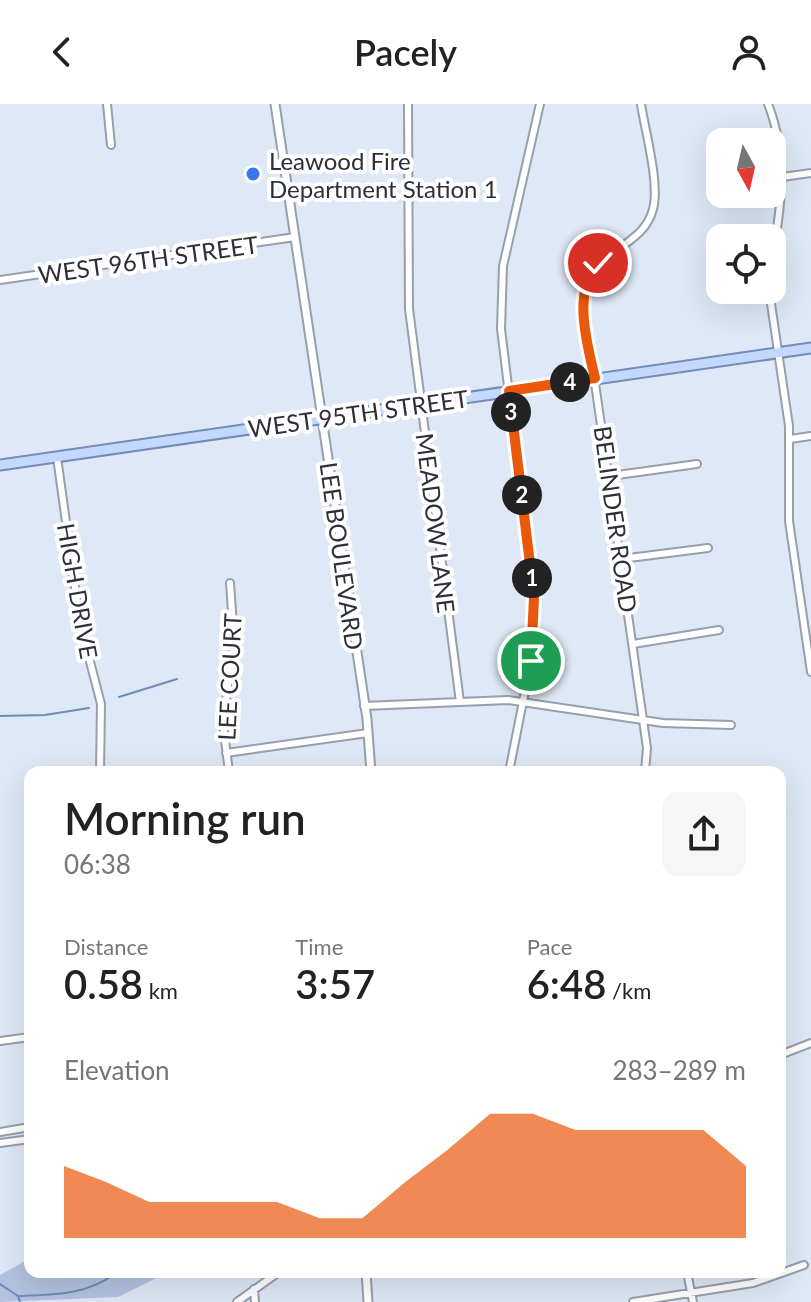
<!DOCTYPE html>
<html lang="en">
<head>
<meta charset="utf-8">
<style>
  body { margin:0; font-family:Lato,sans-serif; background:#f6f6f6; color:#222; height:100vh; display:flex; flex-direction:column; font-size:30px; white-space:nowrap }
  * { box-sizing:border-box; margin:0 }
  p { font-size:26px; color:#767676 }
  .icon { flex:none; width:44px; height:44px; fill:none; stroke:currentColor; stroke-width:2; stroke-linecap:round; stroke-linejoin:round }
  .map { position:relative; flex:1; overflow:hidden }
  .side { position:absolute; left:24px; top:662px; width:762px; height:512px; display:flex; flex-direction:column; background:#fff; border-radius:16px; box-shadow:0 8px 32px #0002 }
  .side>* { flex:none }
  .needle { width:52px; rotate:172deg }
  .tools { position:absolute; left:706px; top:24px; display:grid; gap:16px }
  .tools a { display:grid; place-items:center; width:80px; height:80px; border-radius:16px; background:#fff; box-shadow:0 8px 32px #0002; font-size:40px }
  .pin { position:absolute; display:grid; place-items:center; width:68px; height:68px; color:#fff; margin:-34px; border:4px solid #fff; border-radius:50%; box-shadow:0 2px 8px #0007 }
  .km { position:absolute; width:40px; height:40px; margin:-20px; border-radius:50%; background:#222; color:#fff; font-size:22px; line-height:40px; text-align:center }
  .round { display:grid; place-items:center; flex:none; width:84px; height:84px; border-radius:16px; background:#f6f6f6 }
  .head { display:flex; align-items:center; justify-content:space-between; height:136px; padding:0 40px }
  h1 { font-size:44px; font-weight:600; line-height:60px }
  .metrics { display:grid; grid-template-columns:repeat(3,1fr); gap:12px; height:136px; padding:8px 40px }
  .metrics div { display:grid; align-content:center }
  .metrics b { font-size:40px; font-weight:600 }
  .metrics small { font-size:22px; font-weight:400 }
  .metrics p { font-size:22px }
  .chart { height:224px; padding:16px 40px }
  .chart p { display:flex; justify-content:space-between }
  .chart svg { width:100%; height:144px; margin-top:8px; fill:#ea580c; opacity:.7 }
  header { display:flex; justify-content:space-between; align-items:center; height:104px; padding:0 40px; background:#fff; font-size:36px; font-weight:600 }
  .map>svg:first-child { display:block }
</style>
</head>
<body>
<header><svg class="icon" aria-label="back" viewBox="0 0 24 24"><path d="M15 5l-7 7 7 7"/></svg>Pacely<svg class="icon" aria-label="person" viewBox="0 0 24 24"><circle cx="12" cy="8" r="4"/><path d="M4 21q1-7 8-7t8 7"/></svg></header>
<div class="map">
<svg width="811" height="1198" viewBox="0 0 811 1198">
  <rect width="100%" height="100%" fill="#dfe8f6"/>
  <path fill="#b2c3e0" d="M25,1157l5,1v10h139l-51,25 -118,5v-27z"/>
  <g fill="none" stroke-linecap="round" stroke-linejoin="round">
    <path stroke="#708bb7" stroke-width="2" d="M119,593l58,-18
      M0,612l45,-1 44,-7
      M0,1180l18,12 2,6
      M18,1192c35,-1 71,-1 99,-24"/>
    <defs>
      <path id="minor" d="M107,0l4,41
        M408,0l1,205 51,393
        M641,0c4,27 19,80 12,105 -10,41 -65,40 -70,90l64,449 -2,24
        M768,0c20,51 14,101 4,154
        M782,73l29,-4
        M0,176l295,-43
        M769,186l20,136v95l22,151
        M790,335l21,-3
        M57,353l23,166 21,81 -1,68
        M610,372l87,-12
        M621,455l87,-11
        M633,540l86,-14
        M364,602l144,-6 155,23 68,2
        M226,649l142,-20
        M229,668l-6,-48 11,-84 -4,-57
        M509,668l22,-111 5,-47 -35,-285 2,-63 37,-162
        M0,937l30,-4
        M780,951l31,-12
        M780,1010v8
        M0,1028l30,-5
        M0,1039l30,-4
        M687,1168l6,30
        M254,1185l1,13
        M237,1198l42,-30
        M633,1198l120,-19 51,-18"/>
      <path id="tertiary" d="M275,0l92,615 4,53
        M366,1168l2,30"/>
      <path id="primary" d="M0,361l811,-117"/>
    </defs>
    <use href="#minor" stroke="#979fad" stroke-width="10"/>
    <use href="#tertiary" stroke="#979fad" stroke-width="11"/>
    <use href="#primary" stroke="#748cb6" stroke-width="13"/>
    <use href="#minor" stroke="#fff" stroke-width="6"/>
    <use href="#tertiary" stroke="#fff" stroke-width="7"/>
    <use href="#primary" stroke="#c2d8fd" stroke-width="9"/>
  </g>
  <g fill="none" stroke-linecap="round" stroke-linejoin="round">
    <defs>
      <path id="route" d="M531,557l3,-64 -25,-206 86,-13c-8,-34 -23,-87 3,-115"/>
    </defs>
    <use href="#route" stroke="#fff" stroke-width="16"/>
    <use href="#route" stroke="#ea580c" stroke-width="10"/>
  </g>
  <circle fill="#3777e5" stroke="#fff" stroke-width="3" cx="253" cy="70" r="8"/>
  <g text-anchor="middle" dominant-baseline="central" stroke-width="8" stroke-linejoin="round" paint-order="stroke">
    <g font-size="24" fill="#2d3036" stroke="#fff" text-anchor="start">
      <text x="269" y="56">Leawood Fire<tspan x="269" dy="28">Department Station 1</tspan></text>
    </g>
    <g font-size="24" fill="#2d3036" stroke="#fff">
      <text transform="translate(148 155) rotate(-8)">WEST 96TH STREET</text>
      <text transform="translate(358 309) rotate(-8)">WEST 95TH STREET</text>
      <text transform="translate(616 415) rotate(82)">BELINDER ROAD</text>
      <text transform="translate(436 419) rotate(83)">MEADOW LANE</text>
      <text transform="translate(342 452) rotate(82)">LEE BOULEVARD</text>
      <text transform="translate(78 487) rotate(80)">HIGH DRIVE</text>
      <text transform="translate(229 573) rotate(-87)">LEE COURT</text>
    </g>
  </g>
</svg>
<div class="tools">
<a><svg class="needle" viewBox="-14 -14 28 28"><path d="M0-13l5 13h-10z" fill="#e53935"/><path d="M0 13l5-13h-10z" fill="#767676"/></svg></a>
<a><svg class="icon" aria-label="locate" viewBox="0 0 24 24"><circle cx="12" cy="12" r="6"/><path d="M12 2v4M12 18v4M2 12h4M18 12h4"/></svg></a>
</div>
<div class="pin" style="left:531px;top:557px;background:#1e9e55"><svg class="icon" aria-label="arrive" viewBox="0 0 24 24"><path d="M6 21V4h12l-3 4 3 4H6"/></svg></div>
<div class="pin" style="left:598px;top:159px;background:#d93025"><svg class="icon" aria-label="check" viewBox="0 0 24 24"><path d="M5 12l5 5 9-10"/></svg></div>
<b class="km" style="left:532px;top:474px">1</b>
<b class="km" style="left:522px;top:391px">2</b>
<b class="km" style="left:511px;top:308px">3</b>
<b class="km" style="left:570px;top:278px">4</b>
<section class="side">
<div class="head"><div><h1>Morning run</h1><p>06:38</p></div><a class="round"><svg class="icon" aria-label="share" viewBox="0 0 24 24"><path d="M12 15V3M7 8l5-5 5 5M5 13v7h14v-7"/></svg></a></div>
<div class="metrics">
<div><p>Distance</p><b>0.58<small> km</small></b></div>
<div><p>Time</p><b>3:57</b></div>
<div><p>Pace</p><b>6:48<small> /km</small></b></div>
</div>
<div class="chart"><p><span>Elevation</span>283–289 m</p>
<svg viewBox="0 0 160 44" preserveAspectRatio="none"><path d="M0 44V22L10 27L20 33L30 33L40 33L50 33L60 38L70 38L80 27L90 17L100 6L110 6L120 11L130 11L140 11L150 11L160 22V44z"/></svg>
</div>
</section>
</div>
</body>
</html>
